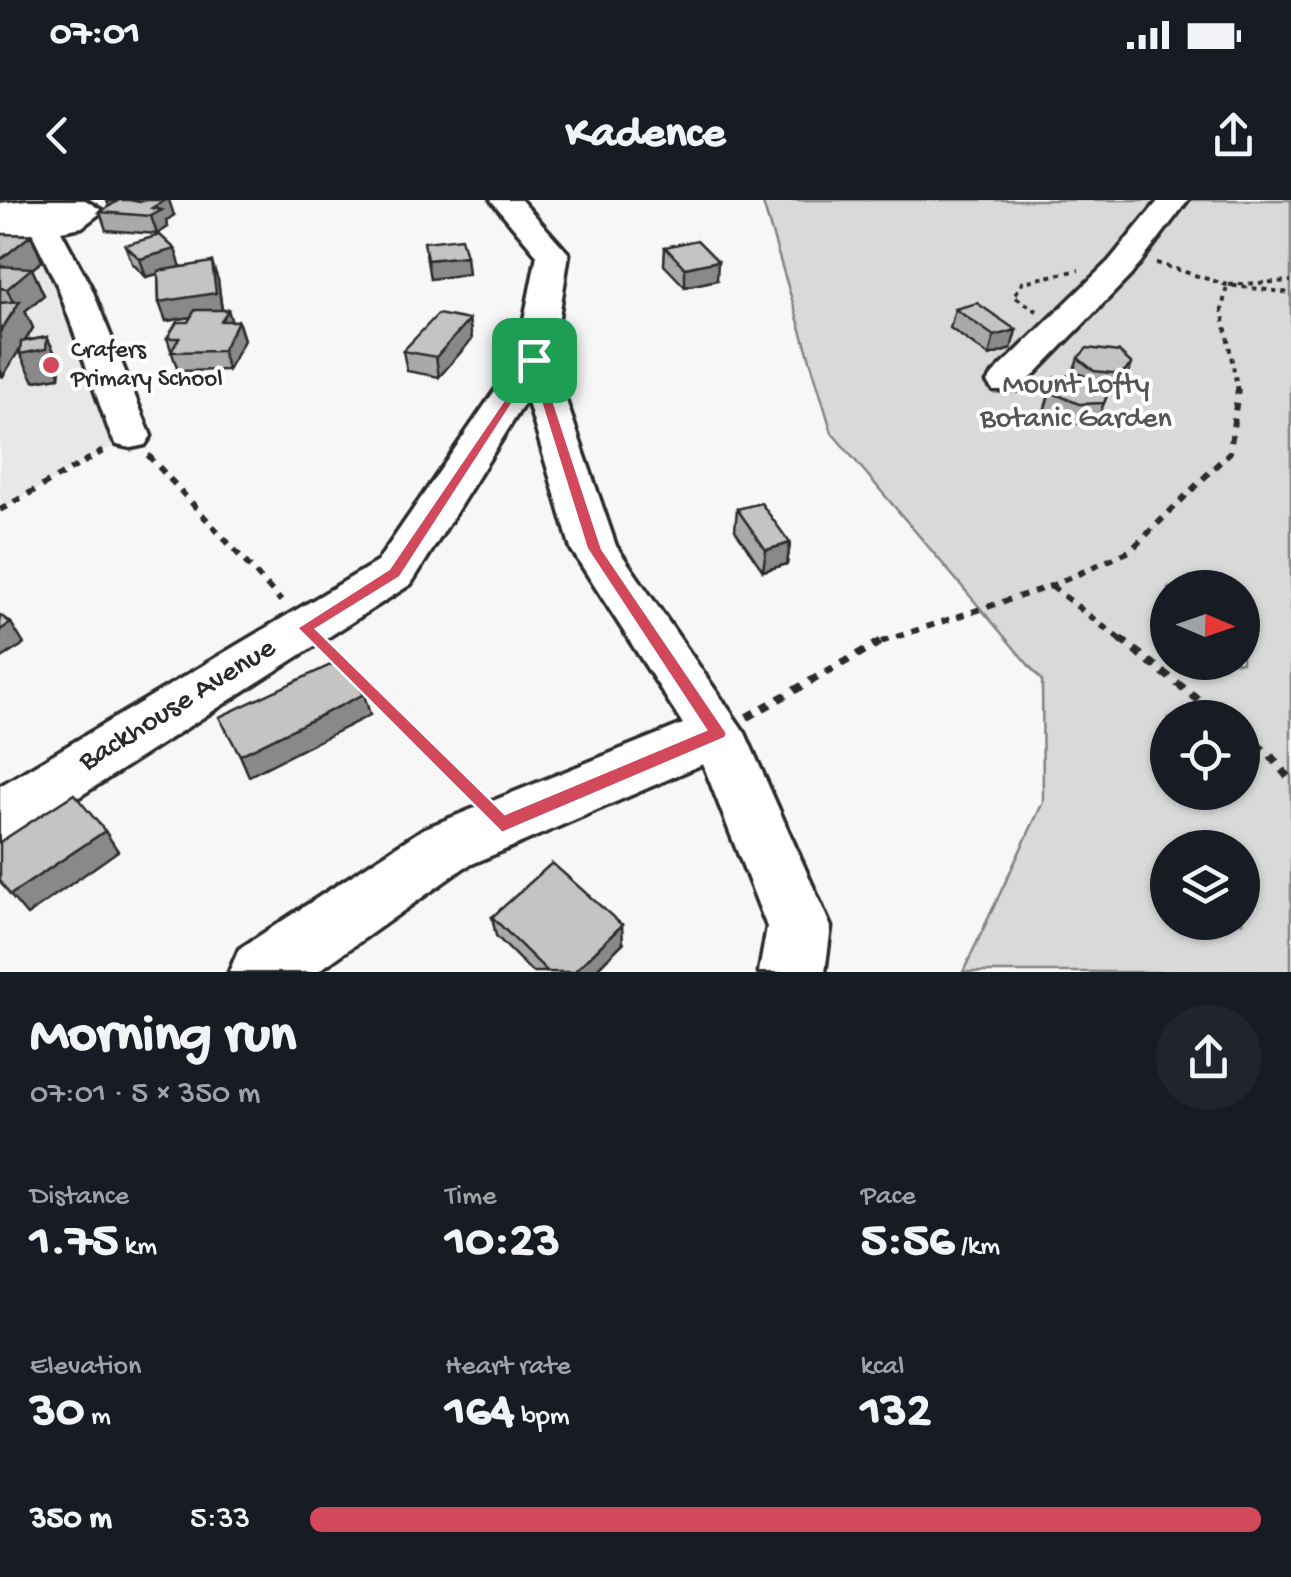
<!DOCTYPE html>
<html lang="en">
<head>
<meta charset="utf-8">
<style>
  body { margin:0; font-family:"Gochi Hand",sans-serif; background:#20242c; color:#f1f3f6; height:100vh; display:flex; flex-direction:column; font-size:38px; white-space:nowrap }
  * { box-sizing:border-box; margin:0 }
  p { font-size:32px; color:#9ea1a6 }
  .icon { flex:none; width:55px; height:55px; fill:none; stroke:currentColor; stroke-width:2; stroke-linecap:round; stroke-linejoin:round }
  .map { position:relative; height:772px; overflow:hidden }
  .sheet { display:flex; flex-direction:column; background:#171b24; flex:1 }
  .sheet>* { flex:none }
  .needle { width:65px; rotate:92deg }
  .tools { position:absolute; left:1150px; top:370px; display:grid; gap:20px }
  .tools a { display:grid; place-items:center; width:110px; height:110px; border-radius:50%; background:#171b24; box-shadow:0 2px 8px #0004; font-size:50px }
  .pin { position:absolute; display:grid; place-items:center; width:85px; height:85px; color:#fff; margin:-42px; border-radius:20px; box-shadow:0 5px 15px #0006 }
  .round { display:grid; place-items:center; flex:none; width:105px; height:105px; border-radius:52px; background:#20242c }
  .overview { display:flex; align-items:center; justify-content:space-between; height:170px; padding:0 30px }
  h1 { font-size:55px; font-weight:800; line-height:75px }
  .metrics { display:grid; grid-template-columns:repeat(3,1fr); gap:15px; height:170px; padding:10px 30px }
  .metrics div { display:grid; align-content:center }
  .metrics b { font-size:50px; font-weight:800 }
  .metrics small { font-size:28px; font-weight:400 }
  .metrics p { font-size:28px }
  ul { padding:0 30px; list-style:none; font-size:32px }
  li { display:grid; grid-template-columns:160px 120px 1fr; align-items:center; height:75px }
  li i { height:25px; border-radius:12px; background:#d1495b }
  .status { display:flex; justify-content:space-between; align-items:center; height:70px; padding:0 50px; background:#171b24; direction:ltr }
  .status svg { height:28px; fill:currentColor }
  header { display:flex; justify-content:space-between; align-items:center; height:130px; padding:0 30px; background:#171b24; font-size:45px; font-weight:800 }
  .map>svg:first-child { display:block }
</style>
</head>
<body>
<div class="status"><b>07:01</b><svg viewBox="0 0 49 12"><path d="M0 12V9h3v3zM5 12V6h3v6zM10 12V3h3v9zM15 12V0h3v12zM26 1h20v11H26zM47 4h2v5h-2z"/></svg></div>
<header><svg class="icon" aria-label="back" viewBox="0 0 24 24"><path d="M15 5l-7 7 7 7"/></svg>Kadence<svg class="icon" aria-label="share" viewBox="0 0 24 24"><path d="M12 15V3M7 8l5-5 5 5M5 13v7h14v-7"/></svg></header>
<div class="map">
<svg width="1291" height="772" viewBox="0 0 1291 772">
  <rect width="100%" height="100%" fill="#f7f7f7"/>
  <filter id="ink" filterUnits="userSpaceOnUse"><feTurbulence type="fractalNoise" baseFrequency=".01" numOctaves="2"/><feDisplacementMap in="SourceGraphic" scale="20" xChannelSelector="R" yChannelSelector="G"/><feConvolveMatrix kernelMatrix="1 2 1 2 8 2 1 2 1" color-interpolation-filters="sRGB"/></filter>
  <g filter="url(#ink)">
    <path fill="#e8e8e8" d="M42,23l89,213 -131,74v-283z"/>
    <path fill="#d9d9d9" stroke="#828282" stroke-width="2.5" fill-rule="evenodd" d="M762,0h529v772h-328l80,-170 -1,-121 -210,-248zM1168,388h74v74h-74zM1168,518h74v74h-74zM1168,648h74v74h-74z"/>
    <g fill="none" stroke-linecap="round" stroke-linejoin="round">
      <defs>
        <path id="minor" d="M27,0h58l18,11 -21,16 -21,4 30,56 60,149 -6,9 -14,3 -14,-3 -6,-9 -53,-149 -26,-54 -32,3v-33z
          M491,0h30l48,54 -17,106 64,186 129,187 86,194 -6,45h-66l8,-45 -64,-163 -238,103 -148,105h-88l10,-23 184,-120 260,-105 -112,-175 -44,-150 -116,185 -390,250 -21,7v-55l377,-224 139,-202 21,-105z
          M1159,0h29l-57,75 -112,115h-26l-6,-8 6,-8 116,-113z"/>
      </defs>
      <use href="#minor" stroke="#2b2b2b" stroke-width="7"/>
      <path stroke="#2b2b2b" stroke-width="4" stroke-dasharray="5 5" stroke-linecap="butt" d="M1156,63l71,22 64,8
        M1037,111l-23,-15 9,-14 56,-12
        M1238,191l-16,-81 5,-25 64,-4"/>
      <path stroke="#2b2b2b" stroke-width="6" stroke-dasharray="8 8" stroke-linecap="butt" d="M148,255l133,146
        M0,310l103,-59
        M1051,386l72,56
        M881,442l170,-56 79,-35 100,-99 8,-63"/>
      <path stroke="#2b2b2b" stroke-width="8" stroke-dasharray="9 9" stroke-linecap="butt" d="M1120,439l102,79
        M331,454l140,139
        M747,517l138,-78
        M1242,534l27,20 22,27"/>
      <use href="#minor" fill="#fff" fill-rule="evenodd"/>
    </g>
    <path fill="#a9a9a9" stroke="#2b2b2b" stroke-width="2.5" d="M108,0h33l33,15 -8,6 2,6 -11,7 -51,-4 -6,-18 9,-6 -2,-5z
      M0,34l31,1 11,26 -10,8 12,26 -19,16 8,17 -8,13 22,-4 13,27 -1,13 -25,4 -14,-33 -17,28h-3z
      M125,45l93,35 4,30h6l3,11h7l6,19 -16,30 -50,1 -11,-33 21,-16 3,-5 -25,4 -7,-19 -1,-28 -12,3 -14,-14z
      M665,47l52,33 -32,7 -21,-22z
      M955,109l61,21 -5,19 -22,7 -39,-28z
      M469,120l3,19 -33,38 -32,-6 -4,-20z
      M1119,152l6,32 -12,10 -5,-1 -12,30 -24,1 -23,-11 -4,-5 9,-30 18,-3 6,-17z
      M737,309l53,34 -3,21 -24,7 -28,-41z
      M492,717l131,26 -29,29h-62l-36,-36z"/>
    <path fill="#898989" stroke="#2b2b2b" stroke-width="2.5" d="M165,0h4l5,15 -8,6 2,6 -11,7 -6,-18 1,-8z
      M31,35l11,26 -10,8 12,26 -19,16 8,17 -30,48 -3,-7v-37l16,-24 -9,-19 -7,-1v-28z
      M175,49l6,18 -35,10 -6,-18z
      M466,56l2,18 -38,5 -3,-19z
      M718,61l-1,19 -32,7v-19z
      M212,62l6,18 4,32 -56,9 -7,-19z
      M228,110l6,19 4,-8 6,19 -16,30 -6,-19 -1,-30z
      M469,120l3,19 -33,38 -3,-20z
      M1016,130l-5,19 -22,7 5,-20z
      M47,137l13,27 -1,13 -25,4 -14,-27z
      M1132,164l-7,20 -12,10 8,-20z
      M790,343l-3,21 -24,7 3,-21z
      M11,423l13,21 -24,15v-29z
      M364,494l6,21 -121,61 -9,-21z
      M105,631l13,20 -91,64 -17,-20z
      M622,725l1,18 -29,29h-20z"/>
    <path fill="#c4c4c4" stroke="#2b2b2b" stroke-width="2.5" d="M108,0h21l10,2 4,-2h22l-13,8 10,2 -11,6 -51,-4 16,-10 -9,-1z
      M0,34l31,1 -31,25z
      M160,35l15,14 -35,10 -15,-14z
      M461,38l5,18 -39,4 -3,-18z
      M697,40l21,21 -33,7 -20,-21z
      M212,62l4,31 -57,9 -1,-31z
      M0,66l32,2 -25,21 -7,-1z
      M20,101l-20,31v-29z
      M977,103l39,27 -22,6 -39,-27z
      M195,110h33l-7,11h17l-16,30 -51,1 8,-14h-12l10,-16h11z
      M438,114l31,6 -33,37 -33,-6z
      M47,137l-1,12 -26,5 1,-12z
      M1087,148l32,4 13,12 -11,10 -27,-3 -16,-13z
      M1079,174l19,6 11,10 -5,13 -25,1 -24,-10 -4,-6 3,-10z
      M761,303l29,40 -24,7 -29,-41z
      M0,415l11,8 -11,7z
      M341,460l23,34 -124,61 -21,-38z
      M74,594l31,37 -95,64 -10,-14v-39z
      M552,663l70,62 -48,47h-26l-56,-55z"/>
  </g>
  <path fill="#d1495b" stroke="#fff" stroke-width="2.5" fill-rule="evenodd" d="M534,156l6,4 62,189 125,184 -2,5 -223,95 -205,-205 92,-59zM532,173l55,176 119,181 -201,84 -189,-185 84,-52z"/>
  <circle fill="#d1495b" stroke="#fff" stroke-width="4" cx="51" cy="165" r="10"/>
  <g text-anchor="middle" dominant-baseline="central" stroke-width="8" stroke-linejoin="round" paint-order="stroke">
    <g font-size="25" fill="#2b2b2b" stroke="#fff" text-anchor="start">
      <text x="71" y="151">Crafers<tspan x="71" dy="29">Primary School</tspan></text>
    </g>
    <g font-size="30" fill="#565656" stroke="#fff">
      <text x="1076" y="186">Mount Lofty<tspan x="1076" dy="34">Botanic Garden</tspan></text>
    </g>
    <g font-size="30" fill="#2b2b2b" stroke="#fff">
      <text transform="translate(178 506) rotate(-32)">Backhouse Avenue</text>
    </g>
  </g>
</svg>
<div class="tools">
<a><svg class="needle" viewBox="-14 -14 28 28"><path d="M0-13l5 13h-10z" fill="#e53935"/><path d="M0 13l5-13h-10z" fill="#9ea1a6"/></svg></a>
<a><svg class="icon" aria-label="locate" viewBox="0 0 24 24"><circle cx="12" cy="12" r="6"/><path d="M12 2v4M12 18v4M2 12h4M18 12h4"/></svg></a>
<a><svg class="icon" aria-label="layers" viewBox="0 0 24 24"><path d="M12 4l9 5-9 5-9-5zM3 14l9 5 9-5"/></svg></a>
</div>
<div class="pin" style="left:534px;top:160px;background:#1e9e55"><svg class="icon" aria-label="arrive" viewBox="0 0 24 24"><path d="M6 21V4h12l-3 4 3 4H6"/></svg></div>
</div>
<section class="sheet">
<div class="overview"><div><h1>Morning run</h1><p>07:01 · 5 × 350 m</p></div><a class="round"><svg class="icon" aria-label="share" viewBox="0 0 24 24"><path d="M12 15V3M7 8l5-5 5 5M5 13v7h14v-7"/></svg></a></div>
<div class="metrics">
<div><p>Distance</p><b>1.75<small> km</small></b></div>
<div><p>Time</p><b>10:23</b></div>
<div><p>Pace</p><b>5:56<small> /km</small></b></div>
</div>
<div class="metrics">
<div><p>Elevation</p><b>30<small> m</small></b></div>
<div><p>Heart rate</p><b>164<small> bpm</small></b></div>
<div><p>kcal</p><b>132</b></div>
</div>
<ul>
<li><b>350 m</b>5:33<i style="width:100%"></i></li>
</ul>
</section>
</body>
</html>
